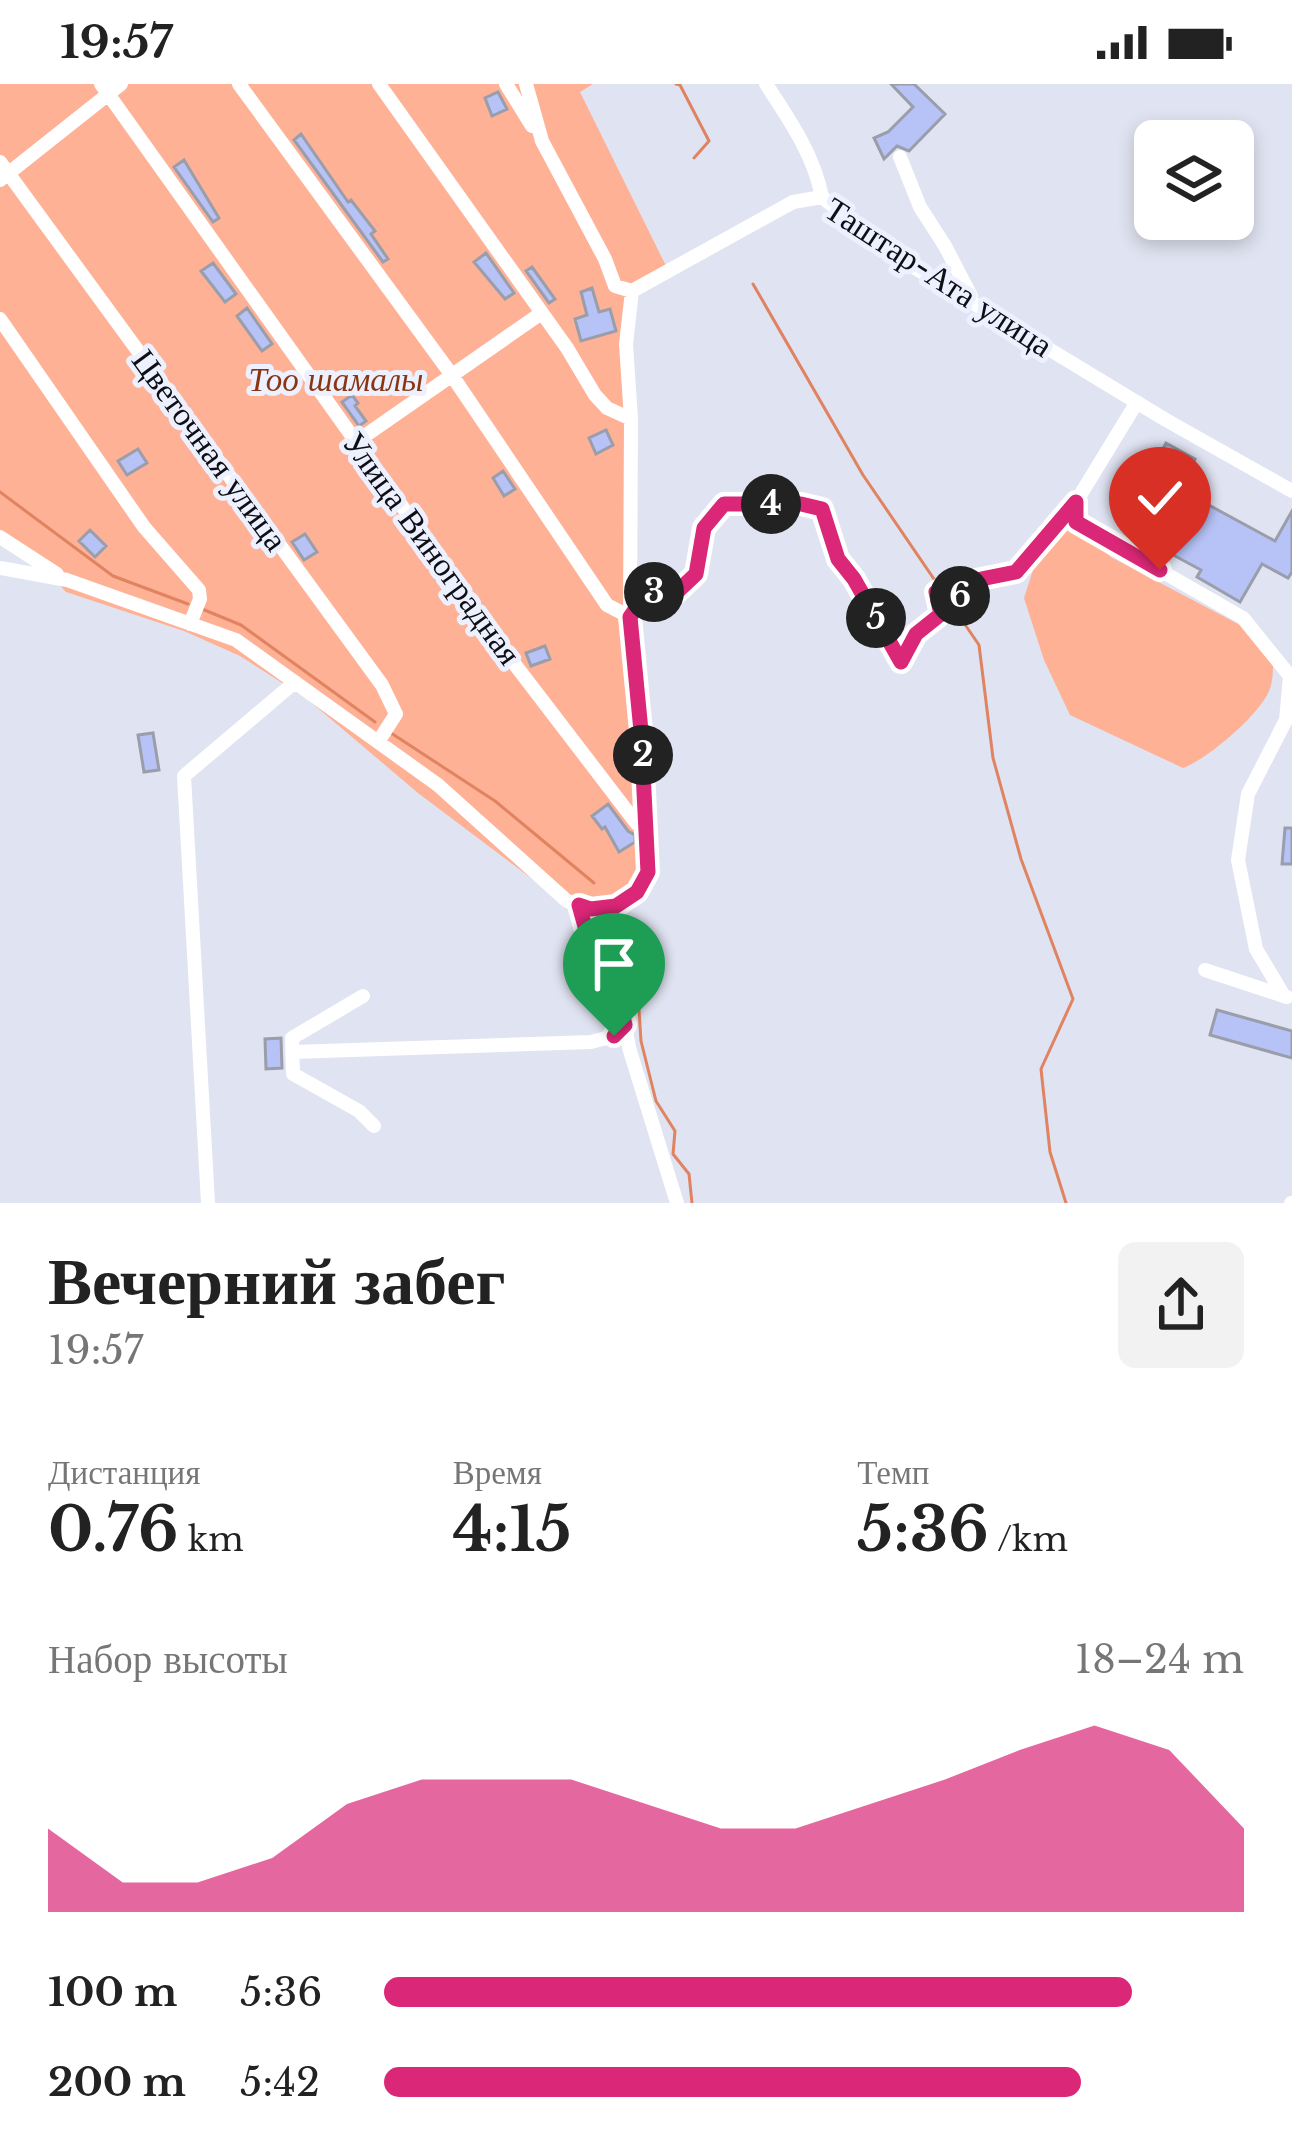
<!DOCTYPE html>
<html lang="ru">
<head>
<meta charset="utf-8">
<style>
  body { margin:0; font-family:"Libre Baskerville",serif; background:#f2f2f2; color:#222; height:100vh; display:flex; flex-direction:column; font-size:45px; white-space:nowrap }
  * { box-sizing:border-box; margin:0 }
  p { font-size:39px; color:#767676 }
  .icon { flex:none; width:66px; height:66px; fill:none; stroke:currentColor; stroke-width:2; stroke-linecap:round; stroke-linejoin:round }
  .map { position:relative; height:1119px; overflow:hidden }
  .side { display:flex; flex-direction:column; background:#fff; flex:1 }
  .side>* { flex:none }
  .buttons { position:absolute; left:1134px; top:36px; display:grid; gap:24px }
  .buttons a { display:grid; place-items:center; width:120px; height:120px; border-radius:18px; background:#fff; box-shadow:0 6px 18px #0003; font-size:60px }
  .pin { position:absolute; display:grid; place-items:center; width:102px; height:102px; color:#fff; margin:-123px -51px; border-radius:50% 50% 50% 0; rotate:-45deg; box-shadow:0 0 12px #0007 }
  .pin .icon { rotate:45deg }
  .km { position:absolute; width:60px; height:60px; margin:-30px; border-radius:50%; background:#222; color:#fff; font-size:33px; line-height:60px; text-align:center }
  .round { display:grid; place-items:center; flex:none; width:126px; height:126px; border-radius:18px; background:#f2f2f2 }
  .headline { display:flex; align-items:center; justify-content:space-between; height:204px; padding:0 48px }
  h1 { font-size:66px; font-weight:700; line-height:90px }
  .stats { display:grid; grid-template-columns:repeat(3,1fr); gap:18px; height:204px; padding:12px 48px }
  .stats div { display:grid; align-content:center }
  .stats b { font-size:60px; font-weight:700 }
  .stats small { font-size:33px; font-weight:400 }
  .stats p { font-size:33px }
  .chart { height:336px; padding:24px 48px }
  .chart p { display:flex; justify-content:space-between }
  .chart svg { width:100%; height:216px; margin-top:12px; fill:#db2777; opacity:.7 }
  ul { padding:0 48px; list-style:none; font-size:39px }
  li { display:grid; grid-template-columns:192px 144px 1fr; align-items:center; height:90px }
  li i { height:30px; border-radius:15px; background:#db2777 }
  .status { display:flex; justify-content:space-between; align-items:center; height:84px; padding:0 60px; background:#fff; direction:ltr }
  .status svg { height:33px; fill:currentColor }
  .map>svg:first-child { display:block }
</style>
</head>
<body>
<div class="status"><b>19:57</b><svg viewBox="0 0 49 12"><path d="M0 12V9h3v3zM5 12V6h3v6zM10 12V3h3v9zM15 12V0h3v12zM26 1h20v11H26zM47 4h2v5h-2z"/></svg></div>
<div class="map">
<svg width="1292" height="1119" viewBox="0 0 1292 1119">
  <rect width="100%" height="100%" fill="#e0e3f1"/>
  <path fill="#feb195" d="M0,0h593l-13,8 88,178 -36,21 -2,326 18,254 -12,21 -45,17 -52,-25 -121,-91 -112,-95 -66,-42 -56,-25 -118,-39 -38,-41 -28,-19z
    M1061,436l17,9 33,28 129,68 33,37c0,9 0,20 -4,29 -10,24 -61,68 -86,77l-113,-53 -26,-55 -20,-62 9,-28z"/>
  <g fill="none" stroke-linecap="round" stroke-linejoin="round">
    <path stroke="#e08361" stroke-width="3" d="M676,0l4,1 29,56 -15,17
      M753,200l110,191 116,170 14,113 28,101 52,140 -32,70 9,83 16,51
      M0,408l113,84 75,28
      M202,525l39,16 134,97
      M391,649l104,68 99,82
      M613,849l-2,13 18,25 10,39 2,31 15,60 19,30 -2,23 16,20 3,29"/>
  </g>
  <path fill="#b7c2f6" stroke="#9a9daa" stroke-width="3" d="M891,0h23l31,30 -36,37 -12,-5 -13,13 -10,-21 14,-6 25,-25z
    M498,8l9,17 -15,7 -7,-18z
    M301,50l47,68 3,-2 24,31 -4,3 17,25 -5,3 -89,-122z
    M184,76l35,58 -6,4 -39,-55z
    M486,169l28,40 -9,6 -31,-37z
    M213,179l23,31 -11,8 -24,-31z
    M532,183l23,32 -6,4 -23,-32z
    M592,204l7,24 11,-3 6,22 -35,10 -6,-22 12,-4 -6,-23z
    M247,224l25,36 -10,7 -25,-35z
    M352,311l6,8 -3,3 11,15 -7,5 -17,-24z
    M606,346l7,15 -17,9 -7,-16z
    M1166,359l29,16 -5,10 -9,-5 -11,20 105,57 17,-30v61l-4,6 -26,-14 -22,38 -43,-25 4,-7 -74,-40 17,-32 -6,-3z
    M138,365l9,14 -20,12 -9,-14z
    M503,387l12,18 -11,7 -11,-18z
    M90,446l16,16 -11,11 -16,-16z
    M305,450l12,18 -13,8 -12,-18z
    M545,562l5,13 -19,7 -5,-13z
    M153,649l6,37 -15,2 -6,-37z
    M608,720l20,27 7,4v7l-16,10 -14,-25 -3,2 -10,-13z
    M1285,744h7v36h-10z
    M1217,926l75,21v27l-82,-23z
    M281,954l1,30 -16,1 -1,-30z"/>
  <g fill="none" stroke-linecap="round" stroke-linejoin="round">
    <path stroke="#6e7079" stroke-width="3" stroke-dasharray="9 9" stroke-linecap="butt" d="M643,514l4,-6h30l19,-18 8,-46 21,-24h76l21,5 17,50 15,20 47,83
      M902,576l14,-26 25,-20 -5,-22 15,-8 7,15 13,-18 45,-9 47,-55"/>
    <path stroke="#fff" stroke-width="14" d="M101,0l412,578 124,162 9,1
      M239,0l212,290 156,231 23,12
      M379,0l188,264 28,47 12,13 24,11
      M506,0l26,42
      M526,0l16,57 63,118 10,27 17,5
      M766,0c23,35 48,71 56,113
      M900,73l20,50 25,39 26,50
      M0,78l382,523 14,29 -18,28
      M0,96l121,-96
      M0,235l144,208 55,63 1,9 -10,25
      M1137,318l-61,100v20l167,96 47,58 -4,44 -38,74 -10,66 18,89 28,47
      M356,358l184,-128
      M0,453l57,37
      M0,484l67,12 169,60 202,145 129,116 24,8 25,-3 20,-14 12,-20 -7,-141 -11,-114 1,-198 -5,-75 6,-53 161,-89 29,-5 70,57 274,166 126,71
      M579,821l10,36 32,67 9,43 47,152
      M1205,886l82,27
      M363,912l-71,42 1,36 66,37 15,15
      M293,968l298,-10 23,-6 11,-11
      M208,1119l-24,-427 111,-94
      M1291,1119h1"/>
  </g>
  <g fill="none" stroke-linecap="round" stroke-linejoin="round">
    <defs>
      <path id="route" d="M614,952l11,-11 -4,-17 -32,-67 -10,-36 12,4 25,-3 21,-14 11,-20 -7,-141 -11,-114 17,-25h30l19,-18 8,-46 20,-24h77l21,5 16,50 16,20 47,83 15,-28 25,-20 -5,-22 15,-8 7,15 13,-18 45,-9 60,-70v20l84,48"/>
    </defs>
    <use href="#route" stroke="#fff" stroke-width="24"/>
    <use href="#route" stroke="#db2777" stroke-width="15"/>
  </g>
  <g text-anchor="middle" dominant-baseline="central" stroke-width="10" stroke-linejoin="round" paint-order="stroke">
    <g font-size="33" fill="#0e0f14" stroke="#edf0fe">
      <text transform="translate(939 193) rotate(33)">Таштар-Ата улица</text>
      <text transform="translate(210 366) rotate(54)">Цветочная улица</text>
      <text transform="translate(432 464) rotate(54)">Улица Виноградная</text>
    </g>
    <g font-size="33" font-style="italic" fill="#893512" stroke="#edf0fe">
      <text x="336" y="295">Тоо шамалы</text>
    </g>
  </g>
</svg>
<div class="buttons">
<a><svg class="icon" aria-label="layers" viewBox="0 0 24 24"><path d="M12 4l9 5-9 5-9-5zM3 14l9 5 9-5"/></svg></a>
</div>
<div class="pin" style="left:614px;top:952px;background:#1e9e55"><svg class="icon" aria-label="arrive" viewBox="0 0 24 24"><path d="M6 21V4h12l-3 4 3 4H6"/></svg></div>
<div class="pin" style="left:1160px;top:486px;background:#d93025"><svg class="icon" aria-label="check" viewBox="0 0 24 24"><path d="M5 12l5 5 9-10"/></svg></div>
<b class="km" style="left:643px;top:671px">2</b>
<b class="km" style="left:654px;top:508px">3</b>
<b class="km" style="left:771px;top:420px">4</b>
<b class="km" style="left:876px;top:534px">5</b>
<b class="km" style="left:960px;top:512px">6</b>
</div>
<section class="side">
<div class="headline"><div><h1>Вечерний забег</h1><p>19:57</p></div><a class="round"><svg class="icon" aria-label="share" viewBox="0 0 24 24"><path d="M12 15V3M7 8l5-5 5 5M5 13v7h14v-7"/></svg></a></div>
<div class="stats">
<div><p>Дистанция</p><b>0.76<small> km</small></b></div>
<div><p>Время</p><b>4:15</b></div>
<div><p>Темп</p><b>5:36<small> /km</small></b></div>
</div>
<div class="chart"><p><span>Набор высоты</span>18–24 m</p>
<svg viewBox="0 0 160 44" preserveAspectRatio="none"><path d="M0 44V27L10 38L20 38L30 33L40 22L50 17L60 17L70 17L80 22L90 27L100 27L110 22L120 17L130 11L140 6L150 11L160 27V44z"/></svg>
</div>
<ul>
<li><b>100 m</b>5:36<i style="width:87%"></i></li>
<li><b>200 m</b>5:42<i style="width:81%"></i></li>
</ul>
</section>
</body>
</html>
